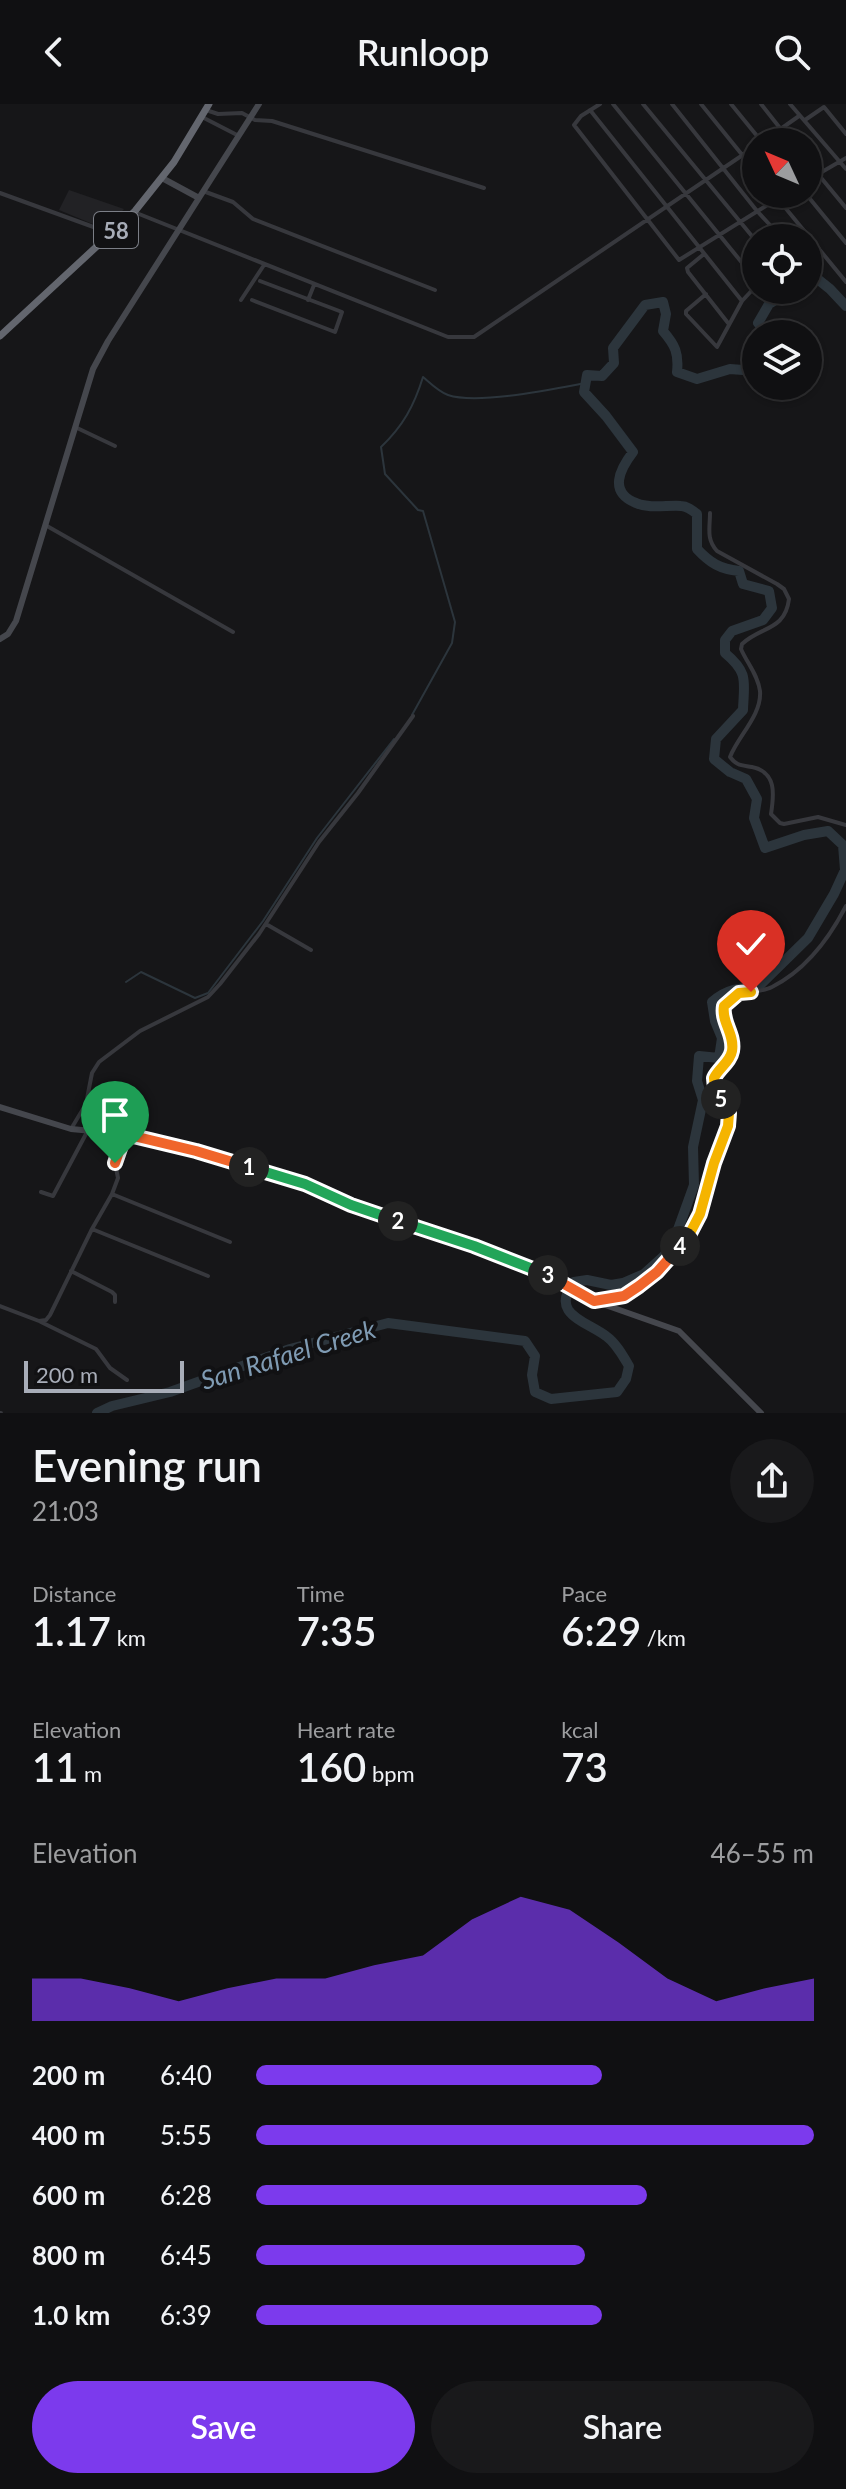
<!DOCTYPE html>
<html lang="en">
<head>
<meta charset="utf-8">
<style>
  body { margin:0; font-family:Lato,sans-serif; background:#19191b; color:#f1f3f6; height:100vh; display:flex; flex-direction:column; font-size:30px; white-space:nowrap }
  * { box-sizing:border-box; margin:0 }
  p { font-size:26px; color:#9c9d9f }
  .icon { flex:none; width:44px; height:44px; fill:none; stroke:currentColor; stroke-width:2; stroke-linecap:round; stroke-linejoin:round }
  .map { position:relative; height:1309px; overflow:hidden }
  .side { display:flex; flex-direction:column; background:#101012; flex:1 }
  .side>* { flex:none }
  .needle { width:52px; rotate:314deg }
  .buttons { position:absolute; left:742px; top:24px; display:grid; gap:16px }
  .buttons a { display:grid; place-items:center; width:80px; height:80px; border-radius:50%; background:#101012; box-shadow:0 2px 6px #0004,0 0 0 2px #303032; font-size:40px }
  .scale { position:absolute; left:24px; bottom:20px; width:160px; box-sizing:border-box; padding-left:8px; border:4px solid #a8adb8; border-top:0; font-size:22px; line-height:28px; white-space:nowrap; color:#a8adb8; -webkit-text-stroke:6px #111113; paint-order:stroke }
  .pin { position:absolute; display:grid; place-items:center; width:68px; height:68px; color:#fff; margin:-82px -34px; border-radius:50% 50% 50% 0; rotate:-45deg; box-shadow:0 0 8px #0007 }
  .pin .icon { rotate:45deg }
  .km { position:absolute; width:40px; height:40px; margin:-20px; border-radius:50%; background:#222; color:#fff; font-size:22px; line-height:40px; text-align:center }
  .round { display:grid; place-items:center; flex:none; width:84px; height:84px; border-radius:42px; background:#19191b }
  .head { display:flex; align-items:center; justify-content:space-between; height:136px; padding:0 32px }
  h1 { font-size:44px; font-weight:600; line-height:60px }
  .stats { display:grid; grid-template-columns:repeat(3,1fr); gap:12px; height:136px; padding:8px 32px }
  .stats div { display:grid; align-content:center }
  .stats b { font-size:40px; font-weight:600 }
  .stats small { font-size:22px; font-weight:400 }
  .stats p { font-size:22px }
  .chart { height:224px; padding:16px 32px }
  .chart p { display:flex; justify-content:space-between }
  .chart svg { width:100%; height:144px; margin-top:8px; fill:#7c3aed; opacity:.7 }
  .action { display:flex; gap:16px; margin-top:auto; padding:16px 32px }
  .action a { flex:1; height:92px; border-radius:48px; background:#7c3aed; color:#fff; font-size:32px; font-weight:600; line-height:92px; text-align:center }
  .action a+a { background:#19191b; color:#f1f3f6 }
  ul { padding:0 32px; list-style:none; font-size:26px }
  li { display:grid; grid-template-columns:128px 96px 1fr; align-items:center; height:60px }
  li i { height:20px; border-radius:10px; background:#7c3aed }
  header { display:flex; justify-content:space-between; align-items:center; height:104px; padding:0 32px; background:#101012; font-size:36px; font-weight:600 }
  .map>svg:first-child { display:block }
</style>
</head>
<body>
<header><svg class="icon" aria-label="back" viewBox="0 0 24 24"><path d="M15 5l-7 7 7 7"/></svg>Runloop<svg class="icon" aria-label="search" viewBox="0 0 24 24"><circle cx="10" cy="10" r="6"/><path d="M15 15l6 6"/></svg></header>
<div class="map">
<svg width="846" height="1309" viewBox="0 0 846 1309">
  <rect width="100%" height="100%" fill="#161618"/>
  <path fill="#222225" d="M69,86l55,19 -19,20 -46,-19z"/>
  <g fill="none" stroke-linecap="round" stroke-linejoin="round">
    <path stroke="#2c353c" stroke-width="2" d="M412,611l40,-72 3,-21 -32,-111 -5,-1 -33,-36 -4,-27c22,-21 33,-41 42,-70 7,6 16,15 25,18 29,10 106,-6 138,-12
      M126,878l15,-10 54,26 13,-5 55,-72 54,-83 77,-99"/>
    <path stroke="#2c353c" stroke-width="10" d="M808,170l2,-1 20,16 16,17
      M768,230l-10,-11 11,-19 23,-14
      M97,1309l15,-7 58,-14 120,-43 98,-26 137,18 10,15 -3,19 3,17 16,7 66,-7 9,-13 3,-13c-6,-10 -13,-23 -23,-30 -20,-15 -57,-22 -32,-54l13,-2 24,5 12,-2 21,-9 20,-18 12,-21 18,-50 -1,-38 10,-47 -6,-19 2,-25 20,2 3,-20 -7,-17 -3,-19c14,-13 27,-14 46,-15l50,-49 26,-44 11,-24 -2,-25 -15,-14 -24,4 -39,13 -11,-30 3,-19 -11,-20 -16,-7 -16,-13 2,-20 27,-29c1,-29 6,-37 -18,-57v-13l7,-9 31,-11 9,-12 -3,-17 -26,-7 -4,-13c-19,-2 -29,-8 -42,-22v-35c-5,-4 -10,-8 -16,-8 -14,-1 -32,3 -45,-3 -28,-11 -16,-34 -3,-51l-27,-36 -22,-24 3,-17 15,1 12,-13 -1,-15 32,-43 18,-3 3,12 -3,17c12,14 16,22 14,41l20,7 33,-10 26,2"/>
    <path stroke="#37383d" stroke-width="4" d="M600,0l-19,12 -7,9 105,135 106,-66
      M613,0l143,176
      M643,0l113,137
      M672,0l85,107 25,27
      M701,0l55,68
      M731,0l31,38
      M761,0l30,38
      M790,0l56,65
      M206,6l12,4 24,-1 13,7 17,1 212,67
      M590,6l152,191
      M202,13l37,19
      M805,16l19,-13 22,27
      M762,38l37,-26
      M808,58l38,46
      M808,76l38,-22
      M203,87l30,11 20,17 182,71
      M0,89l110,40
      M774,90l72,88
      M806,90l40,49
      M134,108l314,125h26l282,-191
      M704,150l-17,14 1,4 40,51
      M706,190l-20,17v3l31,33 25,-46 14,-15
      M241,196l23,-35
      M252,196l83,32 7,-20 -82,-31
      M308,196l6,-15
      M75,323l40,19
      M710,409c0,15 -4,26 7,38l60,33 7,5 5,10c-4,32 -28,27 -47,45l-1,5c6,14 17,26 19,42 2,24 -22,45 -30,66 7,9 11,8 22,10 25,5 22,28 19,47l9,9 4,1 34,-7 28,8
      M47,422l186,106
      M266,820l45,26
      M71,1025l15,-25 6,-31 7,-11 41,-31 68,-34 12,-13 39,-50 60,-92 39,-49 55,-77
      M41,1088l12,4 34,-64
      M112,1090l118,48
      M92,1125l116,47
      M71,1167l41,21 3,3v7
      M596,1197l28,-5 15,-10 18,-14 32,-37 11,-21 29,-94c-1,-15 -16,-25 -15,-40 1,-12 16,-18 18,-31 2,-15 -12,-27 -8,-41 6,-21 33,-13 48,-21 34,-17 57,-48 74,-81
      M0,1202l39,15 7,-1 4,-5 42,-86 20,-35 6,-16 -3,-15 10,-29
      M41,1218l55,27 14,19 17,12
      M0,1309h1"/>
    <path stroke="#45474d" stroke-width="6" d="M199,94l60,-94
      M0,535l8,-5 8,-13 77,-252 15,-28 91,-143 -37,-20
      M0,1003l71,22 54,5 71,17 109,33 46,21 162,56 34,14 47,26 85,30 82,82"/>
    <path stroke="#63666e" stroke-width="7" d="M0,232l135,-125 39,-49 35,-58"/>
  </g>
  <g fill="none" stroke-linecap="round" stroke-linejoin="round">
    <defs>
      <path id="split-1" d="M115,1059l10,-29 71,17 53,16"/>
      <path id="split-2" d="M249,1063l56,17 46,21 47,16"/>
      <path id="split-3" d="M398,1117l76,25 74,29"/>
      <path id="split-4" d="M548,1171l46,26 30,-5 15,-10 18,-14 23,-26"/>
      <path id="split-5" d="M680,1142l9,-11 11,-21 14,-51 14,-37 1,-13 -8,-14"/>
      <path id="split-6" d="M721,995l-6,-11 -1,-10c5,-10 16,-16 18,-27 3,-17 -11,-29 -8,-45l15,-13 12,-1"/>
    </defs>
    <use href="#split-1" stroke="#fff" stroke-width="16"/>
    <use href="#split-2" stroke="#fff" stroke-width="16"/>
    <use href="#split-3" stroke="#fff" stroke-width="16"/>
    <use href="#split-4" stroke="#fff" stroke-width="16"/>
    <use href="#split-5" stroke="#fff" stroke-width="16"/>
    <use href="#split-6" stroke="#fff" stroke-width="16"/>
    <use href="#split-1" stroke="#f0652b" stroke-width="10"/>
    <use href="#split-2" stroke="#22a559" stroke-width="10"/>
    <use href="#split-3" stroke="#22a559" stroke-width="10"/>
    <use href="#split-4" stroke="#f0652b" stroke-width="10"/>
    <use href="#split-5" stroke="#f5b400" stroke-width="10"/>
    <use href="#split-6" stroke="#f5b400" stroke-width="10"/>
  </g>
  <g text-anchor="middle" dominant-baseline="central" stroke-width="8" stroke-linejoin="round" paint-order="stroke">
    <rect fill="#111113" stroke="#7b7e86" stroke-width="2" x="94" y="108" width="44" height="36" rx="6"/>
    <g font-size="22" font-weight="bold" fill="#a8adb8">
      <text x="116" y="126">58</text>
    </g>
    <g font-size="26" font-style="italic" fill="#7f9bb3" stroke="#111113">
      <text transform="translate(288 1250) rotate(-17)">San Rafael Creek</text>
    </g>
  </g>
</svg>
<div class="buttons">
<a><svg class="needle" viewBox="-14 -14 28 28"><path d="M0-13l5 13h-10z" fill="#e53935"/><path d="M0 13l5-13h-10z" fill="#9c9d9f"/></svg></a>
<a><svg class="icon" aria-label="locate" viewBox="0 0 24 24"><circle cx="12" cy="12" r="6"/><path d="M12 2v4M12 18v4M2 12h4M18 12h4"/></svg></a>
<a><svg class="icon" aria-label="layers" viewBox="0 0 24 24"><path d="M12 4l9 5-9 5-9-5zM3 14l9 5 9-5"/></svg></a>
</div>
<div class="scale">200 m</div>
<div class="pin" style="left:115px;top:1059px;background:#1e9e55"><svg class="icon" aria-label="arrive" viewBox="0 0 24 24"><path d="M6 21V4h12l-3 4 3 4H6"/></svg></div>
<div class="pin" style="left:751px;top:888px;background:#d93025"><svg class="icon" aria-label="check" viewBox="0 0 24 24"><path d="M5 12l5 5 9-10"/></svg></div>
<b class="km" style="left:249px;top:1063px">1</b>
<b class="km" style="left:398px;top:1117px">2</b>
<b class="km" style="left:548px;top:1171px">3</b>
<b class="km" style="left:680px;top:1142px">4</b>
<b class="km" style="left:721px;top:995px">5</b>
</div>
<section class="side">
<div class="head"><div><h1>Evening run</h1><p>21:03</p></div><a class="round"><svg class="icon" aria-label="share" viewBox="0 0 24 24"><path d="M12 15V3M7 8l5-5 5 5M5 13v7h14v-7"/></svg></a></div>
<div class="stats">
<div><p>Distance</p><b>1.17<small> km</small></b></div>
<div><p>Time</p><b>7:35</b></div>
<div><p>Pace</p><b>6:29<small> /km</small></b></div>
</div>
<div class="stats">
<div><p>Elevation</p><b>11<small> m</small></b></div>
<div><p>Heart rate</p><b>160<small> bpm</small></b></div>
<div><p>kcal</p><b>73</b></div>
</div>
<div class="chart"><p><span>Elevation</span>46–55 m</p>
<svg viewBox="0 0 160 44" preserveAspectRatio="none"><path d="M0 44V31L10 31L20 34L30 38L40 34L50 31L60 31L70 27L80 24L90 13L100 6L110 10L120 20L130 31L140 38L150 34L160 31V44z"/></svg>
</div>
<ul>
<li><b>200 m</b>6:40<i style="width:62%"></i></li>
<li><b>400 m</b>5:55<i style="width:100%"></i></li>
<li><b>600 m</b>6:28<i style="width:70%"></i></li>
<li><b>800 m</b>6:45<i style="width:59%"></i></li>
<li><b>1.0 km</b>6:39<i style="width:62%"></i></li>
</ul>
<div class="action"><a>Save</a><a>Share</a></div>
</section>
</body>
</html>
